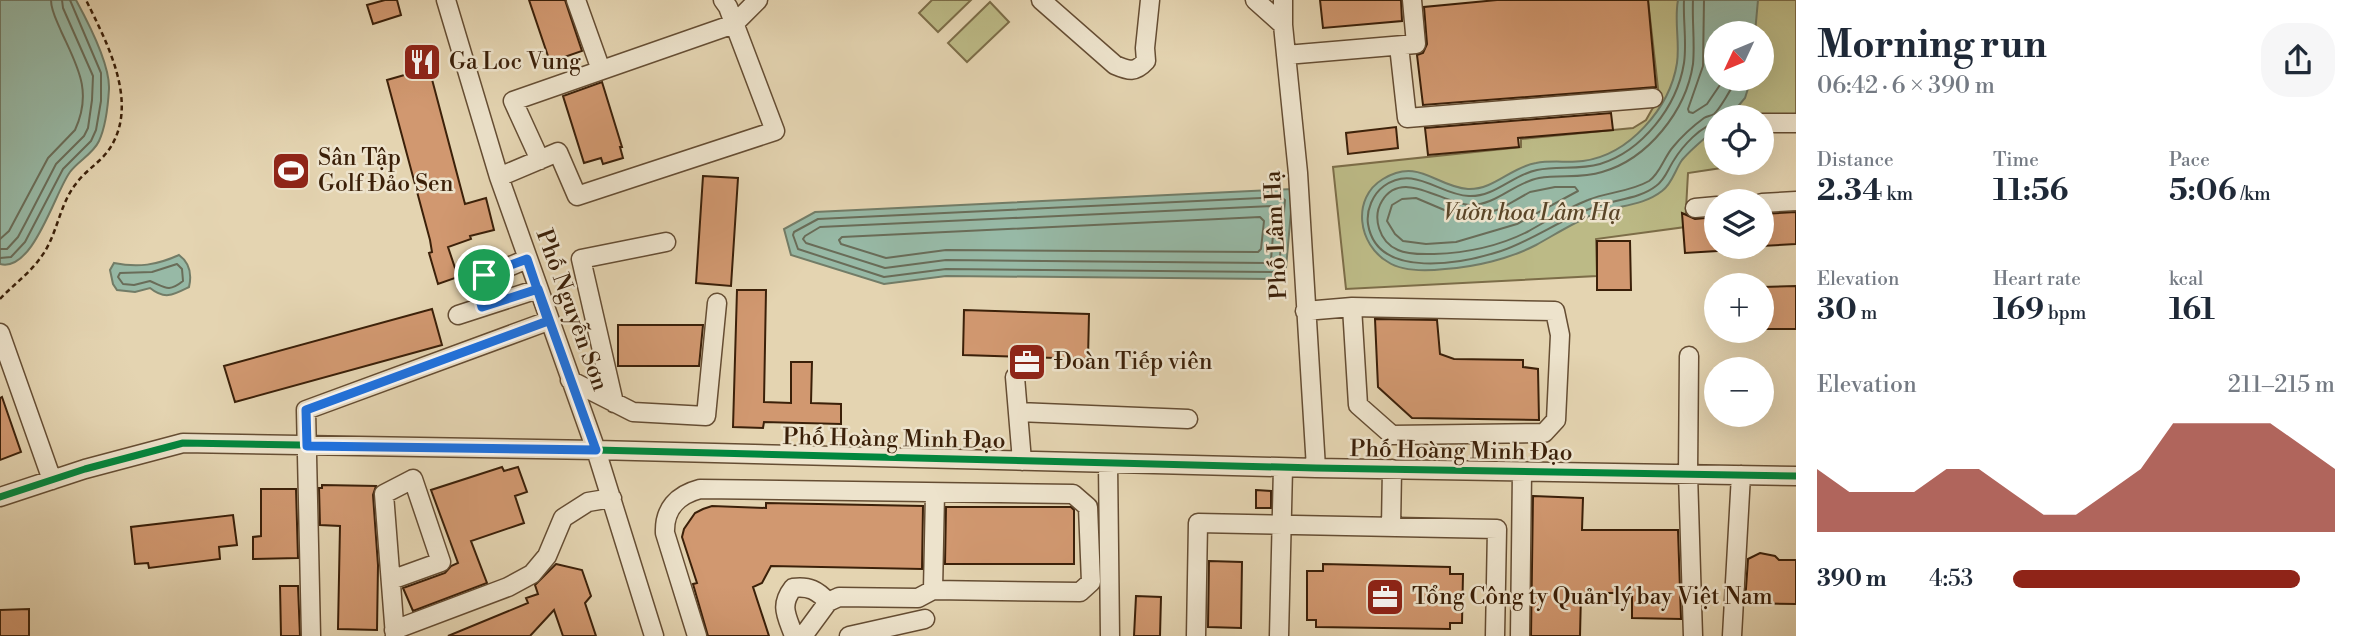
<!DOCTYPE html>
<html lang="en">
<head>
<meta charset="utf-8">
<style>
  body { margin:0; font-family:"Libre Bodoni",serif; background:#f6f6f7; color:#1f2937; height:100vh; display:flex; flex-direction:column; font-size:26px; white-space:nowrap }
  * { box-sizing:border-box; margin:0 }
  p { font-size:23px; color:#747a83 }
  .icon { flex:none; width:38px; height:38px; fill:none; stroke:currentColor; stroke-width:2; stroke-linecap:round; stroke-linejoin:round }
  .map { position:relative; flex:1; overflow:hidden }
  .drawer { display:flex; flex-direction:column; background:#fff; width:560px }
  .drawer>* { flex:none }
  .needle { width:46px; rotate:226deg }
  .buttons { position:absolute; left:1704px; top:21px; display:grid; gap:14px }
  .buttons a { display:grid; place-items:center; width:70px; height:70px; border-radius:50%; background:#fff; box-shadow:0 7px 28px #0002; font-size:35px }
  .pin { position:absolute; display:grid; place-items:center; width:60px; height:60px; color:#fff; margin:-30px; border:4px solid #fff; border-radius:50%; box-shadow:0 2px 7px #0007 }
  .round { display:grid; place-items:center; flex:none; width:74px; height:74px; border-radius:28px; background:#f6f6f7 }
  .summary { display:flex; align-items:center; justify-content:space-between; height:119px; padding:0 21px }
  h1 { font-size:38px; font-weight:700; line-height:52px }
  .figures { display:grid; grid-template-columns:repeat(3,1fr); gap:10px; height:119px; padding:7px 21px }
  .figures div { display:grid; align-content:center }
  .figures b { font-size:30px; font-weight:700 }
  .figures small { font-size:19px; font-weight:400 }
  .figures p { font-size:19px }
  .chart { height:196px; padding:14px 21px }
  .chart p { display:flex; justify-content:space-between }
  .chart svg { width:100%; height:126px; margin-top:7px; fill:#8f2418; opacity:.7 }
  ul { padding:0 21px; list-style:none; font-size:23px }
  li { display:grid; grid-template-columns:112px 84px 1fr; align-items:center; height:52px }
  li i { height:18px; border-radius:9px; background:#8f2418 }
  main { display:flex; flex:1; min-height:0 }
  .map>svg:first-child { display:block }
</style>
</head>
<body>
<main>
<div class="map">
<svg width="1796" height="636" viewBox="0 0 1796 636">
  <rect width="100%" height="100%" fill="#e4d4b1"/>
  <filter id="stains"><feTurbulence type="fractalNoise" baseFrequency=".00286" numOctaves="4"/><feColorMatrix values="0 0 0 0 .2 0 0 0 0 .09 0 0 0 0 .02 0 0 0 .5 -.17"/></filter>
  <radialGradient id="worn" r=".72"><stop offset=".6" stop-color="#630" stop-opacity="0"/><stop offset="1" stop-color="#630" stop-opacity=".3"/></radialGradient>
  <path fill="#bcba86" stroke="#7c6d48" stroke-width="2" fill-rule="evenodd" d="M932,0h39l-33,32 -19,-19z
    M1648,0h148v116l-79,1v46h5l-1,5 -33,5 -3,54 -89,12 1,37 -251,13 -13,-122 188,-20v-8l112,-11 13,-8 13,-23zM1717,33h45v46h-45z
    M990,2l19,20 -42,40 -19,-19z"/>
  <path fill="#97b9a6" stroke="#727c67" stroke-width="2" d="M0,0h76c12,22 34,65 33,89 -1,17 -3,37 -10,52 -6,13 -21,20 -29,31 -15,20 -37,101 -70,92z
    M1678,0h80l-3,33h-38v46h34l-6,19 -16,19h-12v11c-12,10 -25,20 -35,32 -7,10 -10,24 -20,31 -19,15 -43,14 -65,22 -21,8 -41,21 -61,32 -27,14 -61,22 -91,24 -18,2 -42,3 -57,-7 -30,-17 -37,-64 -5,-83 36,-22 53,8 85,10 26,1 43,-22 68,-26 16,-3 32,0 47,-2 46,-6 87,-53 94,-98 3,-21 -3,-42 1,-63z
    M1293,189l-8,90 -339,-3 -62,8 -93,-29 -7,-26 31,-17z
    M179,255c11,8 13,19 10,32 -16,8 -24,13 -39,1l-15,4 -18,-2 -4,-6 -3,-14 4,-7c24,5 43,2 65,-8z"/>
  <g fill="none" stroke-linecap="round" stroke-linejoin="round">
    <path stroke="#696c58" stroke-width="2" d="M1684,0c-1,21 3,43 0,63 -7,44 -42,88 -84,101 -21,6 -42,2 -63,6 -25,5 -42,27 -68,26 -30,-1 -55,-32 -85,-10 -11,8 -18,24 -16,38 9,57 96,39 133,27 32,-11 59,-31 91,-43 21,-9 46,-8 64,-22 9,-6 12,-17 18,-26 8,-13 27,-35 43,-37
      M1693,0c-1,21 2,43 0,64 -7,47 -45,95 -91,108 -21,7 -42,2 -63,6 -26,5 -42,27 -69,27 -27,-1 -68,-37 -88,-4 -10,16 -3,41 16,49 10,5 25,4 36,4 31,-1 65,-8 93,-22 20,-11 40,-24 61,-32 19,-8 42,-8 61,-19 11,-7 15,-24 24,-34 9,-11 20,-21 31,-29 3,-2 7,-2 10,-4 4,-3 20,-28 21,-35
      M1704,0l-1,66 -15,43 1,3 4,1 14,-9 17,-25
      M1555,187h20l3,4 -61,33 -61,18 -30,2 -23,-3 -8,-7 -8,-13 5,-16 10,-6 14,-1 33,14 34,2 17,-5 30,-17z
      M1281,197l4,3 -6,68 -3,4 -330,-3 -62,8 -86,-28 -5,-14 1,-3 24,-13z
      M1272,206l3,4 -4,50 -3,3 -322,-3 -61,8 -79,-25 -3,-4 2,-3 15,-9z
      M1260,217l4,4 -3,28 -3,3 -312,-2 -60,8 -45,-14 -2,-4 3,-3z
      M0,239l9,-8 39,-73 27,-28c18,-39 2,-64 -14,-99 -4,-10 -10,-20 -10,-31
      M0,249h7l11,-12 8,-15 30,-58 28,-28 4,-8 4,-28 1,-24 -30,-68 -1,-8
      M0,258l11,-1 14,-15 38,-73 28,-28 5,-11 5,-29v-28l-31,-73
      M177,264l5,5 1,12c-15,12 -18,6 -33,0l-16,4 -11,-1 -5,-7 2,-4 32,-1z"/>
  </g>
  <path fill="#d19870" stroke="#3b2009" stroke-width="2" d="M385,0h12l4,15 -28,9 -6,-19z
    M529,0h36l17,51 -32,11z
    M1320,0h81l1,21 -79,7z
    M1497,0h151l8,87 -233,18 -6,-50 6,-2 4,-9 -3,-37z
    M429,68l36,136 21,-6 8,32 -24,6 1,3 -23,8 10,30 -20,7 -9,-31 3,-1 -2,-12 -43,-160z
    M602,82l20,65h-2l3,11 -20,6 -2,-6 -17,5 -21,-67z
    M1611,113l2,17 -95,8 1,9 -91,8 -3,-27z
    M1396,127l2,21 -50,6 -2,-21z
    M703,176l35,2 -7,108 -35,-3z
    M1796,212v32l-34,2v-32z
    M1682,213l13,6 22,-2v34l-32,2z
    M1597,241h33l1,49h-34z
    M1796,286v43h-34v-42z
    M737,290h29l-2,112 27,1v-41h21l-1,41 30,1v20l-77,-2 -1,6 -30,-1z
    M432,309l10,36 -207,57 -11,-36z
    M964,310l125,4 -1,45 -125,-4z
    M1375,319l62,1 3,34 14,5 69,1v7l15,2 1,51 -127,-2 -34,-31z
    M618,325h85l-4,41h-81z
    M2,397l19,55 -21,8v-62z
    M502,467l2,4 14,-4 9,25 -12,4 9,27 -53,18 16,42 -74,28 -10,-23 42,-15 6,-7 7,-3 -27,-73z
    M322,485l54,1 -3,9 5,70 -1,65 -39,-1 2,-103 -20,-1 -1,-37h3z
    M261,489h35l2,69 -45,1v-22l8,-1z
    M1256,490l15,1v17h-15z
    M1533,496l50,2 -1,32h96l3,89 -49,-1v-25h-51l-1,43h-49z
    M766,503l157,3 -1,63 -151,-3 -9,17 -9,4 16,49h-61l-15,-52 4,-1 -15,-46 2,-8 11,-16 8,-4 9,-3 54,2z
    M946,507h125l3,3v54h-129z
    M233,515l4,30 -18,2 1,12 -71,9 -1,-5 -13,1 -4,-37z
    M1760,553l15,3 4,4h17v44l-51,-1 3,-44z
    M1209,561l33,1 -1,66 -33,-1z
    M556,564l26,6 9,26 -6,7 11,33h-33l-9,-26 -24,26h-82l80,-33 -2,-5 12,-4 -3,-9z
    M1323,564l127,3v7h13l-1,49h-12v6l-134,-2v-7h-9v-49h16z
    M280,586h18l2,50h-19z
    M1136,596l25,1 -1,39h-26z
    M29,609v27h-29v-26z"/>
  <g fill="none" stroke-linecap="round" stroke-linejoin="round">
    <defs>
      <path id="minor" d="M446,0l53,177 97,273 58,186
        M576,0l25,70
        M1041,0l74,65c14,6 20,8 31,-4l-1,-13 5,-48
        M1255,0l28,25
        M1283,0v25l15,148 18,295
        M1399,46l8,72 246,-20
        M1286,55l130,-11 -4,-44
        M1762,123h34
        M540,160l-27,-59 221,-77 24,-24
        M499,177l59,-25 19,44 198,-65 -47,-124 -5,-7
        M1762,203l34,-2
        M1695,208l22,-2
        M482,307l-6,-20 2,-7 49,-21
        M1305,311l47,-4 203,4 5,24 -4,85 -12,13 -152,2 -34,-30 -6,-98
        M458,315l80,-26
        M0,333l52,147
        M1689,356l-1,118 5,162
        M1015,377l7,84
        M570,380l63,32 73,4 11,-113
        M614,403l-33,-144 85,-17
        M1018,412l170,7
        M1108,463l2,173
        M0,497l85,-28 98,-26 413,7 720,18 480,8
        M1391,527l1,-58
        M391,580l50,-18 -28,-83 -29,15 11,142
        M933,590l2,-97
        M394,630l114,-43 24,-13 15,-18 16,-38 25,-16 24,-4
        M311,636l-5,-226 242,-89
        M697,636l-32,-103c-1,-24 12,-38 35,-44l373,5 15,13 3,75 -11,10 -147,-2 -15,8 -79,-1 -11,5 -25,34
        M794,636c-7,-20 -15,-30 -1,-48 16,-2 24,2 35,14
        M849,636l76,-17
        M1196,636l2,-113 299,6 -2,107
        M1279,636l4,-168
        M1520,636l2,-164
        M1732,636l9,-161"/>
    </defs>
    <use href="#minor" stroke="#654d33" stroke-width="21"/>
    <path stroke="#3b2009" stroke-width="2.5" stroke-dasharray="5 3.5" stroke-linecap="butt" d="M0,299c13,-14 30,-26 41,-42 16,-21 18,-51 34,-72 9,-13 24,-22 33,-34 33,-46 -1,-108 -22,-151"/>
    <use href="#minor" stroke="#ede3cc" stroke-width="18"/>
    <defs>
      <path id="cycleway" d="M0,497l85,-28 98,-26 413,7 720,18 480,8"/>
    </defs>
    <use href="#cycleway" stroke="#ede3cc" stroke-width="11"/>
    <use href="#cycleway" stroke="#00873e" stroke-width="7"/>
  </g>
  <g fill="none" stroke-linecap="round" stroke-linejoin="round">
    <defs>
      <path id="route" d="M484,275l43,-16 21,62 -242,89 1,36 289,4 -58,-161 -56,18 -6,-23 8,-9"/>
    </defs>
    <use href="#route" stroke="#fff" stroke-width="14"/>
    <use href="#route" stroke="#1a73e8" stroke-width="9"/>
  </g>
  <defs>
    <symbol id="restaurant-square" viewBox="-11 -11 22 22"><rect x="-9" y="-9" width="18" height="18" rx="4" fill="#8f2418" stroke="#ede3cc"/><path d="M-5-6h1v4h1v-4h1v4h1v-4h1v5L-1.5 .5V6h-2V.5L-5-1ZM5-6V6H3V1.5H1.5Q1.5-4 5-6Z" fill="#fff"/></symbol>
    <symbol id="stadium-square" viewBox="-11 -11 22 22"><rect x="-9" y="-9" width="18" height="18" rx="4" fill="#8f2418" stroke="#ede3cc"/><path d="M0-5a6.5 5 0 1 0 0 10a6.5 5 0 1 0 0-10ZM-3.5-1.8h7v3.6h-7Z" fill="#fff"/></symbol>
    <symbol id="office-square" viewBox="-11 -11 22 22"><rect x="-9" y="-9" width="18" height="18" rx="4" fill="#8f2418" stroke="#ede3cc"/><path d="M-6-3h4V-5.5h4V-3h4V5H-6ZM-1-4.5V-3h2v-1.5ZM-6 0V1H6V0Z" fill="#fff"/></symbol>
  </defs>
  <g fill-rule="evenodd">
    <use href="#restaurant-square" x="400" y="40" width="44" height="44"/>
    <use href="#stadium-square" x="269" y="149" width="44" height="44"/>
    <use href="#office-square" x="1005" y="340" width="44" height="44"/>
    <use href="#office-square" x="1363" y="575" width="44" height="44"/>
  </g>
  <g text-anchor="middle" dominant-baseline="central" stroke-width="5" stroke-linejoin="round" paint-order="stroke">
    <g font-size="23" fill="#3b2009" stroke="#ede3cc" text-anchor="start">
      <text x="449" y="62">Ga Loc Vung</text>
      <text x="318" y="158">Sân Tập<tspan x="318" dy="26">Golf Đảo Sen</tspan></text>
      <text x="1054" y="362">Đoàn Tiếp viên</text>
      <text x="1412" y="597">Tổng Công ty Quản lý bay Việt Nam</text>
    </g>
    <g font-size="23" font-style="italic" fill="#5b4628" stroke="#ede3cc">
      <text x="1532" y="213">Vườn hoa Lâm Hạ</text>
    </g>
    <g font-size="23" fill="#3b2009" stroke="#ede3cc">
      <text transform="translate(1276 235) rotate(-93)">Phố Lâm Hạ</text>
      <text transform="translate(572 310) rotate(70)">Phố Nguyễn Sơn</text>
      <text transform="translate(894 439) rotate(1)">Phố Hoàng Minh Đạo</text>
      <text transform="translate(1461 451) rotate(1)">Phố Hoàng Minh Đạo</text>
    </g>
  </g>
  <rect width="100%" height="100%" filter="url(#stains)"/>
  <rect width="100%" height="100%" fill="url(#worn)"/>
</svg>
<div class="buttons">
<a><svg class="needle" viewBox="-14 -14 28 28"><path d="M0-13l5 13h-10z" fill="#e53935"/><path d="M0 13l5-13h-10z" fill="#747a83"/></svg></a>
<a><svg class="icon" aria-label="locate" viewBox="0 0 24 24"><circle cx="12" cy="12" r="6"/><path d="M12 2v4M12 18v4M2 12h4M18 12h4"/></svg></a>
<a><svg class="icon" aria-label="layers" viewBox="0 0 24 24"><path d="M12 4l9 5-9 5-9-5zM3 14l9 5 9-5"/></svg></a>
<a>+</a>
<a>−</a>
</div>
<div class="pin" style="left:484px;top:275px;background:#1e9e55"><svg class="icon" aria-label="arrive" viewBox="0 0 24 24"><path d="M6 21V4h12l-3 4 3 4H6"/></svg></div>
</div>
<section class="drawer">
<div class="summary"><div><h1>Morning run</h1><p>06:42 · 6 × 390 m</p></div><a class="round"><svg class="icon" aria-label="share" viewBox="0 0 24 24"><path d="M12 15V3M7 8l5-5 5 5M5 13v7h14v-7"/></svg></a></div>
<div class="figures">
<div><p>Distance</p><b>2.34<small> km</small></b></div>
<div><p>Time</p><b>11:56</b></div>
<div><p>Pace</p><b>5:06<small> /km</small></b></div>
</div>
<div class="figures">
<div><p>Elevation</p><b>30<small> m</small></b></div>
<div><p>Heart rate</p><b>169<small> bpm</small></b></div>
<div><p>kcal</p><b>161</b></div>
</div>
<div class="chart"><p><span>Elevation</span>211–215 m</p>
<svg viewBox="0 0 160 44" preserveAspectRatio="none"><path d="M0 44V22L10 30L20 30L30 30L40 22L50 22L60 30L70 38L80 38L90 30L100 22L110 6L120 6L130 6L140 6L150 14L160 22V44z"/></svg>
</div>
<ul>
<li><b>390 m</b>4:53<i style="width:89%"></i></li>
</ul>
</section>
</main>
</body>
</html>
